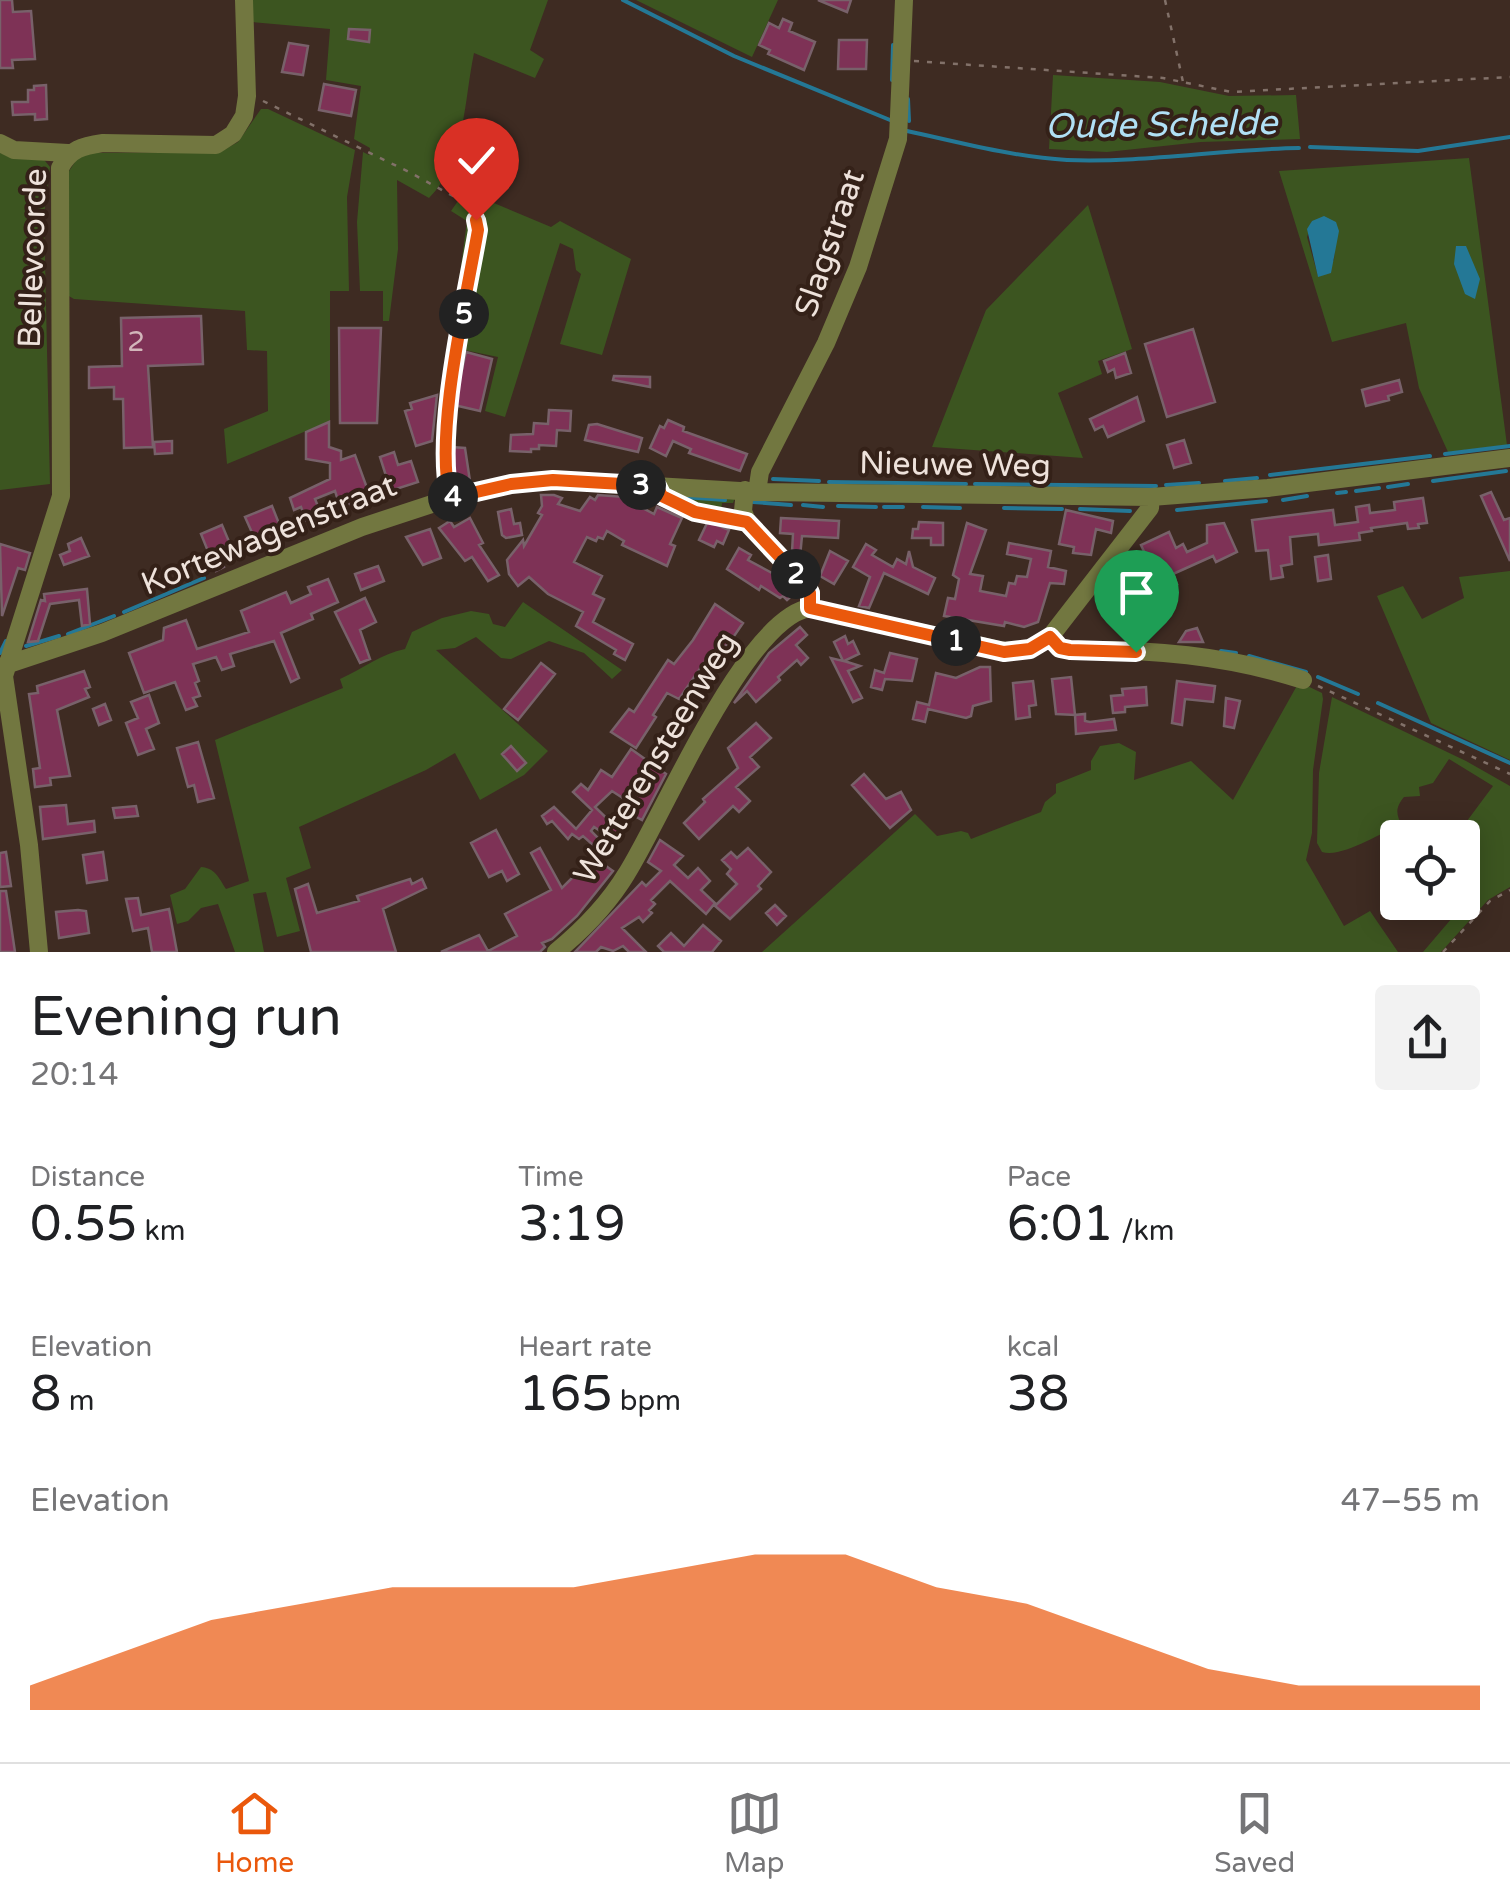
<!DOCTYPE html>
<html lang="en">
<head>
<meta charset="utf-8">
<style>
  body { margin:0; font-family:"Varela Round",sans-serif; background:#f2f2f2; color:#202124; height:100vh; display:flex; flex-direction:column; font-size:38px; white-space:nowrap }
  * { box-sizing:border-box; margin:0 }
  p { font-size:32px; color:#757577 }
  .icon { flex:none; width:55px; height:55px; fill:none; stroke:currentColor; stroke-width:2; stroke-linecap:round; stroke-linejoin:round }
  .map { position:relative; height:952px; overflow:hidden }
  .panel { display:flex; flex-direction:column; background:#fff; flex:1 }
  .panel>* { flex:none }
  .fabs { position:absolute; left:1380px; top:820px; display:grid; gap:20px }
  .fabs a { display:grid; place-items:center; width:100px; height:100px; border-radius:10px; background:#fff; box-shadow:0 5px 25px #0003; font-size:50px }
  .pin { position:absolute; display:grid; place-items:center; width:85px; height:85px; color:#fff; margin:-102px -42px; border-radius:50% 50% 50% 0; rotate:-45deg; box-shadow:0 0 10px #0007 }
  .pin .icon { rotate:45deg }
  .km { position:absolute; width:50px; height:50px; margin:-25px; border-radius:50%; background:#222; color:#fff; font-size:28px; line-height:50px; text-align:center }
  .round { display:grid; place-items:center; flex:none; width:105px; height:105px; border-radius:10px; background:#f2f2f2 }
  .summary { display:flex; align-items:center; justify-content:space-between; height:170px; padding:0 30px }
  h1 { font-size:55px; font-weight:600; line-height:75px }
  .figures { display:grid; grid-template-columns:repeat(3,1fr); gap:15px; height:170px; padding:10px 30px }
  .figures div { display:grid; align-content:center }
  .figures b { font-size:50px; font-weight:600 }
  .figures small { font-size:28px; font-weight:400 }
  .figures p { font-size:28px }
  .chart { height:280px; padding:20px 30px }
  .chart p { display:flex; justify-content:space-between }
  .chart svg { width:100%; height:180px; margin-top:10px; fill:#ea580c; opacity:.7 }
  .tab-bar { display:flex; justify-content:space-around; align-items:center; height:140px; border-top:2px solid #e0e0e0; background:#fff; font-size:28px; color:#757577 }
  .tab-bar a { display:grid; justify-items:center; gap:5px }
  .tab-bar .selected { color:#ea580c }
  .map>svg:first-child { display:block }
</style>
</head>
<body>
<div class="map">
<svg width="1510" height="952" viewBox="0 0 1510 952">
  <rect width="100%" height="100%" fill="#3e2b22"/>
  <path fill="#3c5520" fill-rule="evenodd" d="M251,0h297l-18,50 14,9 -9,19 -61,-25c-10,48 -9,109 -45,145l-32,-18 1,69 -9,72h-6v-30h-23l-3,-69 6,-70 6,3 1,-7 -16,-9 7,-53 -35,-6 4,-51 -78,-7z
    M636,0h142l-26,57z
    M1053,75l107,7 69,14 67,-1 4,44 -99,3 -94,10 -58,-3z
    M261,109h7l87,41 -8,47 2,94h-19v130l-103,43 -3,-35 44,-18 -1,-60 -20,-1 -2,-39 -171,-12 -7,-4 2,-124 10,-15 11,-3 130,-1 18,-10z
    M0,153l19,4 22,-1 9,11 -6,48 6,269 -50,6z
    M1469,158l38,287 -59,7 -29,-64 -13,-65 -74,19 -53,-171zM1312,221l23,25 -1,14 -16,16 -11,-39z
    M465,191l86,36 9,-6 71,38 -29,96 -42,-11 21,-70 -5,-4 -3,-21 -13,-6 -55,174 -20,-6 13,-54 -48,-10 17,-126 -16,-10z
    M1088,205l44,144 -34,12 4,13 -44,19 25,65 -151,-11 54,-137z
    M663,495l72,3 -2,5h-11l-1,10 12,3 -3,2 -34,-9z
    M1510,571v189l-79,-37 -54,-127 26,-10 19,33 42,-21 -5,-21z
    M523,602l99,68 -10,9 -28,-26 -35,-12 -38,18 -10,-1 -25,-21 -21,11 -19,2 112,101 -24,24 -44,25 -25,-47 -29,17 -127,57 12,41 -25,10 14,53 -23,6 -11,-45 -13,2 11,58h-29l-17,-48 -17,4 -13,13 -11,3 -7,-29 15,-6 16,-22c14,1 18,11 25,22l23,-8 -34,-141 128,-52 -3,-9c24,-11 41,-25 65,-30l7,-17 30,-14 29,-7 18,3 4,10 12,3z
    M1299,682l23,11 1,6 -10,71 -1,63 -6,27 38,66 26,-15 28,41h-636l153,-138 22,22 24,-5 7,2 3,6 70,-27 4,-10 11,-9v-9l35,-14v-9l9,-15 19,-3 17,9 -2,28 57,-19 42,39z
    M1332,697l134,64 44,25v101l-22,13 -47,52h-18l35,-41 -8,-8 12,-1v-64h-64l-1,17 -17,-16 16,-6 68,-8 29,-39 -44,-27 -16,24 -14,4 1,9 -16,1c-9,11 -8,17 -2,29 -23,6 -58,32 -80,26l-5,-9 2,-70z"/>
  <path fill="#247896" d="M1324,216l12,6 3,9 -8,42 -13,4 -11,-48 5,-8z
    M1456,246h10l14,33 -5,20 -10,-5 -11,-30z"/>
  <g fill="none" stroke-linecap="round" stroke-linejoin="round">
    <path stroke="#247896" stroke-width="4" d="M623,0l111,56 156,64
      M892,80l1,-35
      M908,99l1,22
      M907,131c52,11 106,26 160,29 77,3 155,-11 232,-12
      M1310,147l108,4 92,-14
      M1445,454l65,-8
      M1270,475l160,-19
      M773,479l46,2
      M1225,481l32,-3
      M1433,481l73,-10
      M829,482l137,2
      M975,484l181,2
      M1166,485l33,-2
      M1388,487l20,-3
      M1356,491l23,-3
      M1337,493l9,-1
      M670,496l55,4
      M1283,500l24,-4
      M753,502l38,3
      M803,505l20,2
      M838,506l38,1
      M884,507h19
      M923,507l37,1
      M1004,508l58,1
      M1080,509l50,2
      M1177,510l89,-9
      M124,612l80,-34
      M68,634l46,-18
      M26,646l33,-10
      M1221,651l15,2
      M0,653l6,-12
      M1249,656l57,16
      M1318,677l40,17
      M1378,703l132,60"/>
  </g>
  <path fill="#7e3256" stroke="#78616a" stroke-width="2.5" d="M0,0h12l1,12 18,-1 4,48 -23,1 1,8h-13z
    M818,0h33l-4,12z
    M783,19l9,4 -3,8 26,11 -11,28 -36,-16 2,-4 -11,-5 10,-22 10,5z
    M349,29l21,1 -1,12 -21,-3z
    M839,40h28l-1,29h-28z
    M289,43l19,3 -5,29 -21,-3z
    M324,84l32,6 -5,26 -32,-6z
    M46,85l1,34 -12,1v-6l-22,1 -1,-13h16v-12h6v-4z
    M201,316l2,48 -55,2 5,81 -29,1 -1,-49h-9v-12l-25,1v-21l33,-1 -1,-48z
    M339,328h42l-4,95h-37z
    M1193,329l22,73 -48,15 -22,-73z
    M466,352l26,7 -12,52 -26,-6z
    M1125,353l6,20 -15,5 -2,-9 -6,3 -4,-11z
    M614,376l36,1v10l-37,-7z
    M1399,380l3,12 -14,4 1,4 -23,6 -4,-16z
    M437,395l-5,46 -16,5 -11,-35 7,-2 -2,-6z
    M1137,397l7,24 -36,16 -5,-11 -8,4 -5,-11z
    M549,410l22,1 -1,20 -13,-1 -1,16 -17,-1v4h-8v3l-21,-1 1,-16 22,-1 1,-11 14,1z
    M668,420l16,7 -1,4 64,23 -7,17 -51,-18 2,-4 -18,-8 -7,15 -16,-8 10,-22 4,2z
    M329,422v25l12,4v9l14,-5 12,33 21,-6 -8,-25 14,-5 4,13 13,-4 7,21 -78,25 -5,-16 -20,8 6,15 -15,6 -5,-13 -7,3 -4,-12 40,-19v-16l-24,-4v-27z
    M597,424l45,14 -4,14 -53,-12 4,-15z
    M1184,440l7,23 -17,5 -7,-23z
    M172,441v12l-17,1 -1,-12z
    M451,447l14,1 5,33 -17,5 -4,-14z
    M1491,492l13,28 6,-2v43l-29,-65z
    M541,495h13l8,3 -4,6 22,7 10,-14 5,3 3,-5 41,3 -4,6 19,10 3,-7 25,11 -12,26 5,2 -8,20 -45,-21 2,-4 -17,-10 -4,8 -5,-2 -2,4 -9,-4 -13,25 28,14 -9,18 11,5 -11,23 40,22 -8,16 -11,-6 2,-4 -40,-24 7,-14 -35,-18 -19,-17 -11,9 -9,-12 -2,-14 16,-20 1,6 18,-31 -4,-2 4,-7z
    M1423,498l4,25 -9,1 1,4 -11,1 -1,-6 -36,5 1,3 -13,2 1,7 -41,5 -1,-11 -28,3 2,27 -11,2 2,11 -12,2 -3,-29 -12,1 -4,-31 81,-10 2,15 23,-3 -2,-15 13,-2 1,8 25,-3 -1,-8z
    M272,506l8,20 -26,11 -9,-20z
    M511,509l3,15 6,-1 2,12 -16,3 -4,-3 -4,-23z
    M1066,510l47,11 -2,12 -15,-4 -5,26 -18,-2 1,-6 -15,-3z
    M470,518l13,25 -4,2 20,30 -11,6 -16,-24 -7,4 -26,-33 11,-7 4,6z
    M781,518l58,3 -1,17 -36,-2 -2,21h-4l-4,-5 1,-18 -13,-1z
    M708,521l21,9 -6,14 -6,-3 -3,6 -15,-7z
    M919,522l24,1v22h-12v-7h-19l1,-9h5z
    M967,523l19,7 -16,44 13,2 -3,15 26,5 3,-13 6,1 2,-8 10,1 4,-18 -24,-5 2,-11 42,8 -3,16 18,4 -2,13 -14,-1 -12,39 -14,5 -19,-5 -1,4 -60,-10 4,-18 7,1 4,-20 -6,-4z
    M1224,523l13,29 -21,10 -3,-6 -40,18 4,10 -10,4 -13,-28 -5,2 -8,-17 28,-13 7,16 7,-4 4,8 20,-9v-18z
    M222,525l8,19 -13,5 7,18 -8,4 -15,-37z
    M430,529l11,29 -18,7 -17,-28z
    M81,538l8,18 -25,9 -4,-10 10,-4 -2,-7z
    M0,544l30,9 -5,17 -7,-2 -16,48z
    M866,544l10,6 -4,5 21,12 4,-8 9,5 3,-13 4,16 22,11 -7,16 -44,-21 -15,35 -10,-2 11,-29 -17,-10z
    M739,548l12,7 -3,5 35,19 13,13 -9,8 -4,-4 -3,2 -19,-12 -2,4 -32,-21z
    M830,551l18,10 -14,23 -14,-8z
    M1328,555l3,24 -13,2 -3,-24z
    M1124,562l11,8 -4,6 22,48 -22,8 -2,-6 -8,2 -3,-10 12,-4 -20,-35z
    M378,566l6,15 -23,9 -6,-16z
    M328,579l10,23 -27,12 2,5 -32,14 18,45 -8,4 -17,-41 -44,13 4,12 -12,4 -6,-13 -23,7 6,17 -4,2 5,13 -7,2 4,8 -11,4 -11,-28 -31,11 -15,-40 34,-13 1,-12 22,-8 11,29 52,-17 -8,-21 45,-19 5,11 20,-9 -3,-7z
    M87,589l3,35 -8,2 -3,-26 -29,4 -12,37 -10,1 13,-42 4,1 -1,-7z
    M365,598l11,24 -16,8 10,29 -10,4 -25,-51z
    M715,604l28,19 -13,19 -6,5 -3,-2 -12,17 -3,-2 -27,39 -12,-6 -14,22 3,2 -20,31 -25,-16 18,-23 5,3 34,-52 6,4 19,-24z
    M800,627l7,8 -11,10 12,13 -7,7 -4,-5 -19,17 2,3 -24,22 -9,-11 -13,12 35,-50z
    M1197,628l6,14h-24l7,-11z
    M845,636l3,8 5,-3 6,13 -15,7 16,5 -12,5 14,27 -9,4 -22,-44 12,3 -9,-19z
    M890,653l27,6 -5,22 -27,-2 -3,11 -11,-3 4,-17 9,3z
    M541,663l14,11 -37,46 -14,-11z
    M980,667h10l1,34 -18,5 -2,10 -5,2 -38,-9 -3,13 -12,-3 4,-17 12,3 7,-32 20,5z
    M84,671l6,16 -5,2 4,8 -32,13 13,66 -20,2 1,7 -16,2 -2,-18 7,-1 -11,-74 9,-1 -1,-7z
    M1071,677l4,38 -19,-1 -4,-35z
    M1033,681l3,24 -7,1 1,11 -14,2 -3,-36z
    M1177,681l38,5 -2,16 -28,-3 -3,26 -10,-2z
    M1146,687l1,18 -22,2v5l-12,1 -2,-17 12,-1 -1,-6z
    M149,695l10,28 -13,6 8,20 -16,6 -12,-32 12,-5 -7,-16z
    M1226,698l14,3 -6,27 -10,-2z
    M105,704l6,16 -12,5 -6,-16z
    M1085,714v7l5,1 24,-3 2,11 -40,4 -1,-19z
    M756,723l15,15 -21,19 9,10 -23,20 14,14 -11,11 -6,-6 -34,33 -15,-16 21,-21 -2,-3 35,-31 -10,-20z
    M198,742l16,56 -16,4 -4,-17 -6,2 -11,-39z
    M511,746l15,17 -9,8 -15,-17z
    M631,749l35,25 -24,46 -11,-6 4,-8 -23,-15 -17,16 26,25 -7,8 -20,-13 -3,4 16,16 -5,6 -19,-17 -4,3 -7,-5 -4,5 -16,-18 -5,3 -5,-8 12,-9 22,22 16,-19 -19,-18 8,-8 7,6 13,-20 11,7z
    M864,774l22,25 15,-7 10,18 -21,18 -38,-43z
    M66,805l2,19 26,-3 1,11 -52,7 -3,-32z
    M136,806l2,10 -23,2 -2,-10z
    M496,830l23,44 -12,7 -5,-10 -13,6 -18,-34z
    M660,840l23,16 -9,9 14,13 10,-10 12,13 -9,9 14,13 -9,11 -36,-33 -19,19 4,4 -6,6 3,3 -9,9 -4,-5 -17,11 24,24h-17l-6,-6 -10,5 -12,-4 -5,5h-21l67,-70 4,4 15,-15 -13,-9z
    M540,848l22,40 16,-16 2,2 13,-17 20,14 -36,45 -25,23 -10,4 3,4 -5,5h-99l38,-17 9,16 29,-15 -12,-22 46,-24 -20,-37z
    M748,848l23,24 -13,14 3,3 -31,30 -15,-13 22,-22 -10,-10 4,-5 -9,-9 9,-8 6,6z
    M6,852l5,34 -11,1v-34z
    M103,852l4,28 -20,3 -4,-28z
    M410,879l2,5 10,-5 4,9 -43,21 13,43h-85l-16,-63 13,-5 9,29 42,-12 -2,-5z
    M0,891h6l9,61h-15z
    M138,898l3,17 28,-6 8,43h-25l-4,-24 -15,3 -7,-32z
    M775,905l11,11 -9,9 -11,-12z
    M78,910l8,1 3,22 -30,5 -3,-26z
    M703,925l18,16 -9,11h-48l-6,-6 13,-13 13,13z"/>
  <g fill="none" stroke-linecap="round" stroke-linejoin="round">
    <path stroke="#827169" stroke-width="2.5" stroke-dasharray="5 8" stroke-linecap="butt" d="M1165,0l18,82
      M914,61l249,17 68,14 279,-15
      M263,101l146,71 55,30 7,8 7,20 -26,163 -5,90
      M675,502l54,19
      M1318,686l192,88
      M1443,952l47,-51 20,-11"/>
    <path stroke="#727740" stroke-width="18" d="M0,143l14,7 54,3
      M745,490l-2,21 5,13 58,61 5,8 -1,15
      M757,492l3,-20 66,-129 32,-76 40,-128 6,-139
      M1050,637l10,11 10,2c79,-1 157,5 233,30
      M0,667l102,-34 260,-106 73,-24 76,-19 42,-4 204,12 394,5 117,-9 242,-30
      M39,952l-10,-107 -25,-169 57,-180 -1,-328c10,-19 22,-22 43,-25l113,2 17,-11 11,-18 3,-20 -3,-96
      M556,952c28,-23 53,-49 71,-79 36,-57 119,-256 183,-265l194,43 26,-2 20,-12 100,-129 1,-11"/>
  </g>
  <g fill="none" stroke-linecap="round" stroke-linejoin="round">
    <defs>
      <path id="route" d="M476,220l2,10c-12,70 -44,203 -28,268l61,-14 42,-4 104,6 5,10 33,16 52,10 59,63 4,8v15l194,44 26,-3 20,-12 10,11 10,2 66,2"/>
    </defs>
    <use href="#route" stroke="#fff" stroke-width="20"/>
    <use href="#route" stroke="#ea580c" stroke-width="12"/>
  </g>
  <g text-anchor="middle" dominant-baseline="central" stroke-width="8" stroke-linejoin="round" paint-order="stroke">
    <g font-size="28" fill="#d2b6ba">
      <text x="136" y="342">2</text>
    </g>
    <g font-size="32" fill="#eee2db" stroke="#342118">
      <text transform="translate(830 243) rotate(-71)">Slagstraat</text>
      <text transform="translate(33 258) rotate(-88)">Bellevoorde</text>
      <text transform="translate(955 465) rotate(1)">Nieuwe Weg</text>
      <text transform="translate(269 535) rotate(-22)">Kortewagenstraat</text>
      <text transform="translate(656 758) rotate(-59)">Wetterensteenweg</text>
    </g>
    <g font-size="35" font-style="italic" fill="#b0e0f5" stroke="#342118">
      <text transform="translate(1161 125) rotate(-1)">Oude Schelde</text>
    </g>
  </g>
</svg>
<div class="fabs">
<a><svg class="icon" aria-label="locate" viewBox="0 0 24 24"><circle cx="12" cy="12" r="6"/><path d="M12 2v4M12 18v4M2 12h4M18 12h4"/></svg></a>
</div>
<div class="pin" style="left:1136px;top:652px;background:#1e9e55"><svg class="icon" aria-label="arrive" viewBox="0 0 24 24"><path d="M6 21V4h12l-3 4 3 4H6"/></svg></div>
<div class="pin" style="left:476px;top:220px;background:#d93025"><svg class="icon" aria-label="check" viewBox="0 0 24 24"><path d="M5 12l5 5 9-10"/></svg></div>
<b class="km" style="left:956px;top:641px">1</b>
<b class="km" style="left:796px;top:574px">2</b>
<b class="km" style="left:641px;top:485px">3</b>
<b class="km" style="left:453px;top:497px">4</b>
<b class="km" style="left:464px;top:314px">5</b>
</div>
<section class="panel">
<div class="summary"><div><h1>Evening run</h1><p>20:14</p></div><a class="round"><svg class="icon" aria-label="share" viewBox="0 0 24 24"><path d="M12 15V3M7 8l5-5 5 5M5 13v7h14v-7"/></svg></a></div>
<div class="figures">
<div><p>Distance</p><b>0.55<small> km</small></b></div>
<div><p>Time</p><b>3:19</b></div>
<div><p>Pace</p><b>6:01<small> /km</small></b></div>
</div>
<div class="figures">
<div><p>Elevation</p><b>8<small> m</small></b></div>
<div><p>Heart rate</p><b>165<small> bpm</small></b></div>
<div><p>kcal</p><b>38</b></div>
</div>
<div class="chart"><p><span>Elevation</span>47–55 m</p>
<svg viewBox="0 0 160 44" preserveAspectRatio="none"><path d="M0 44V38L10 30L20 22L30 18L40 14L50 14L60 14L70 10L80 6L90 6L100 14L110 18L120 26L130 34L140 38L150 38L160 38V44z"/></svg>
</div>
</section>
<nav class="tab-bar">
<a class="selected"><svg class="icon" aria-label="home" viewBox="0 0 24 24"><path d="M3 11l9-7 9 7M6 9v11h12V9"/></svg>Home</a>
<a><svg class="icon" aria-label="map" viewBox="0 0 24 24"><path d="M3 6l6-2 6 2 6-2v14l-6 2-6-2-6 2zM9 4v14M15 6v14"/></svg>Map</a>
<a><svg class="icon" aria-label="saved" viewBox="0 0 24 24"><path d="M7 4h10v16l-5-4-5 4z"/></svg>Saved</a>
</nav>
</body>
</html>
